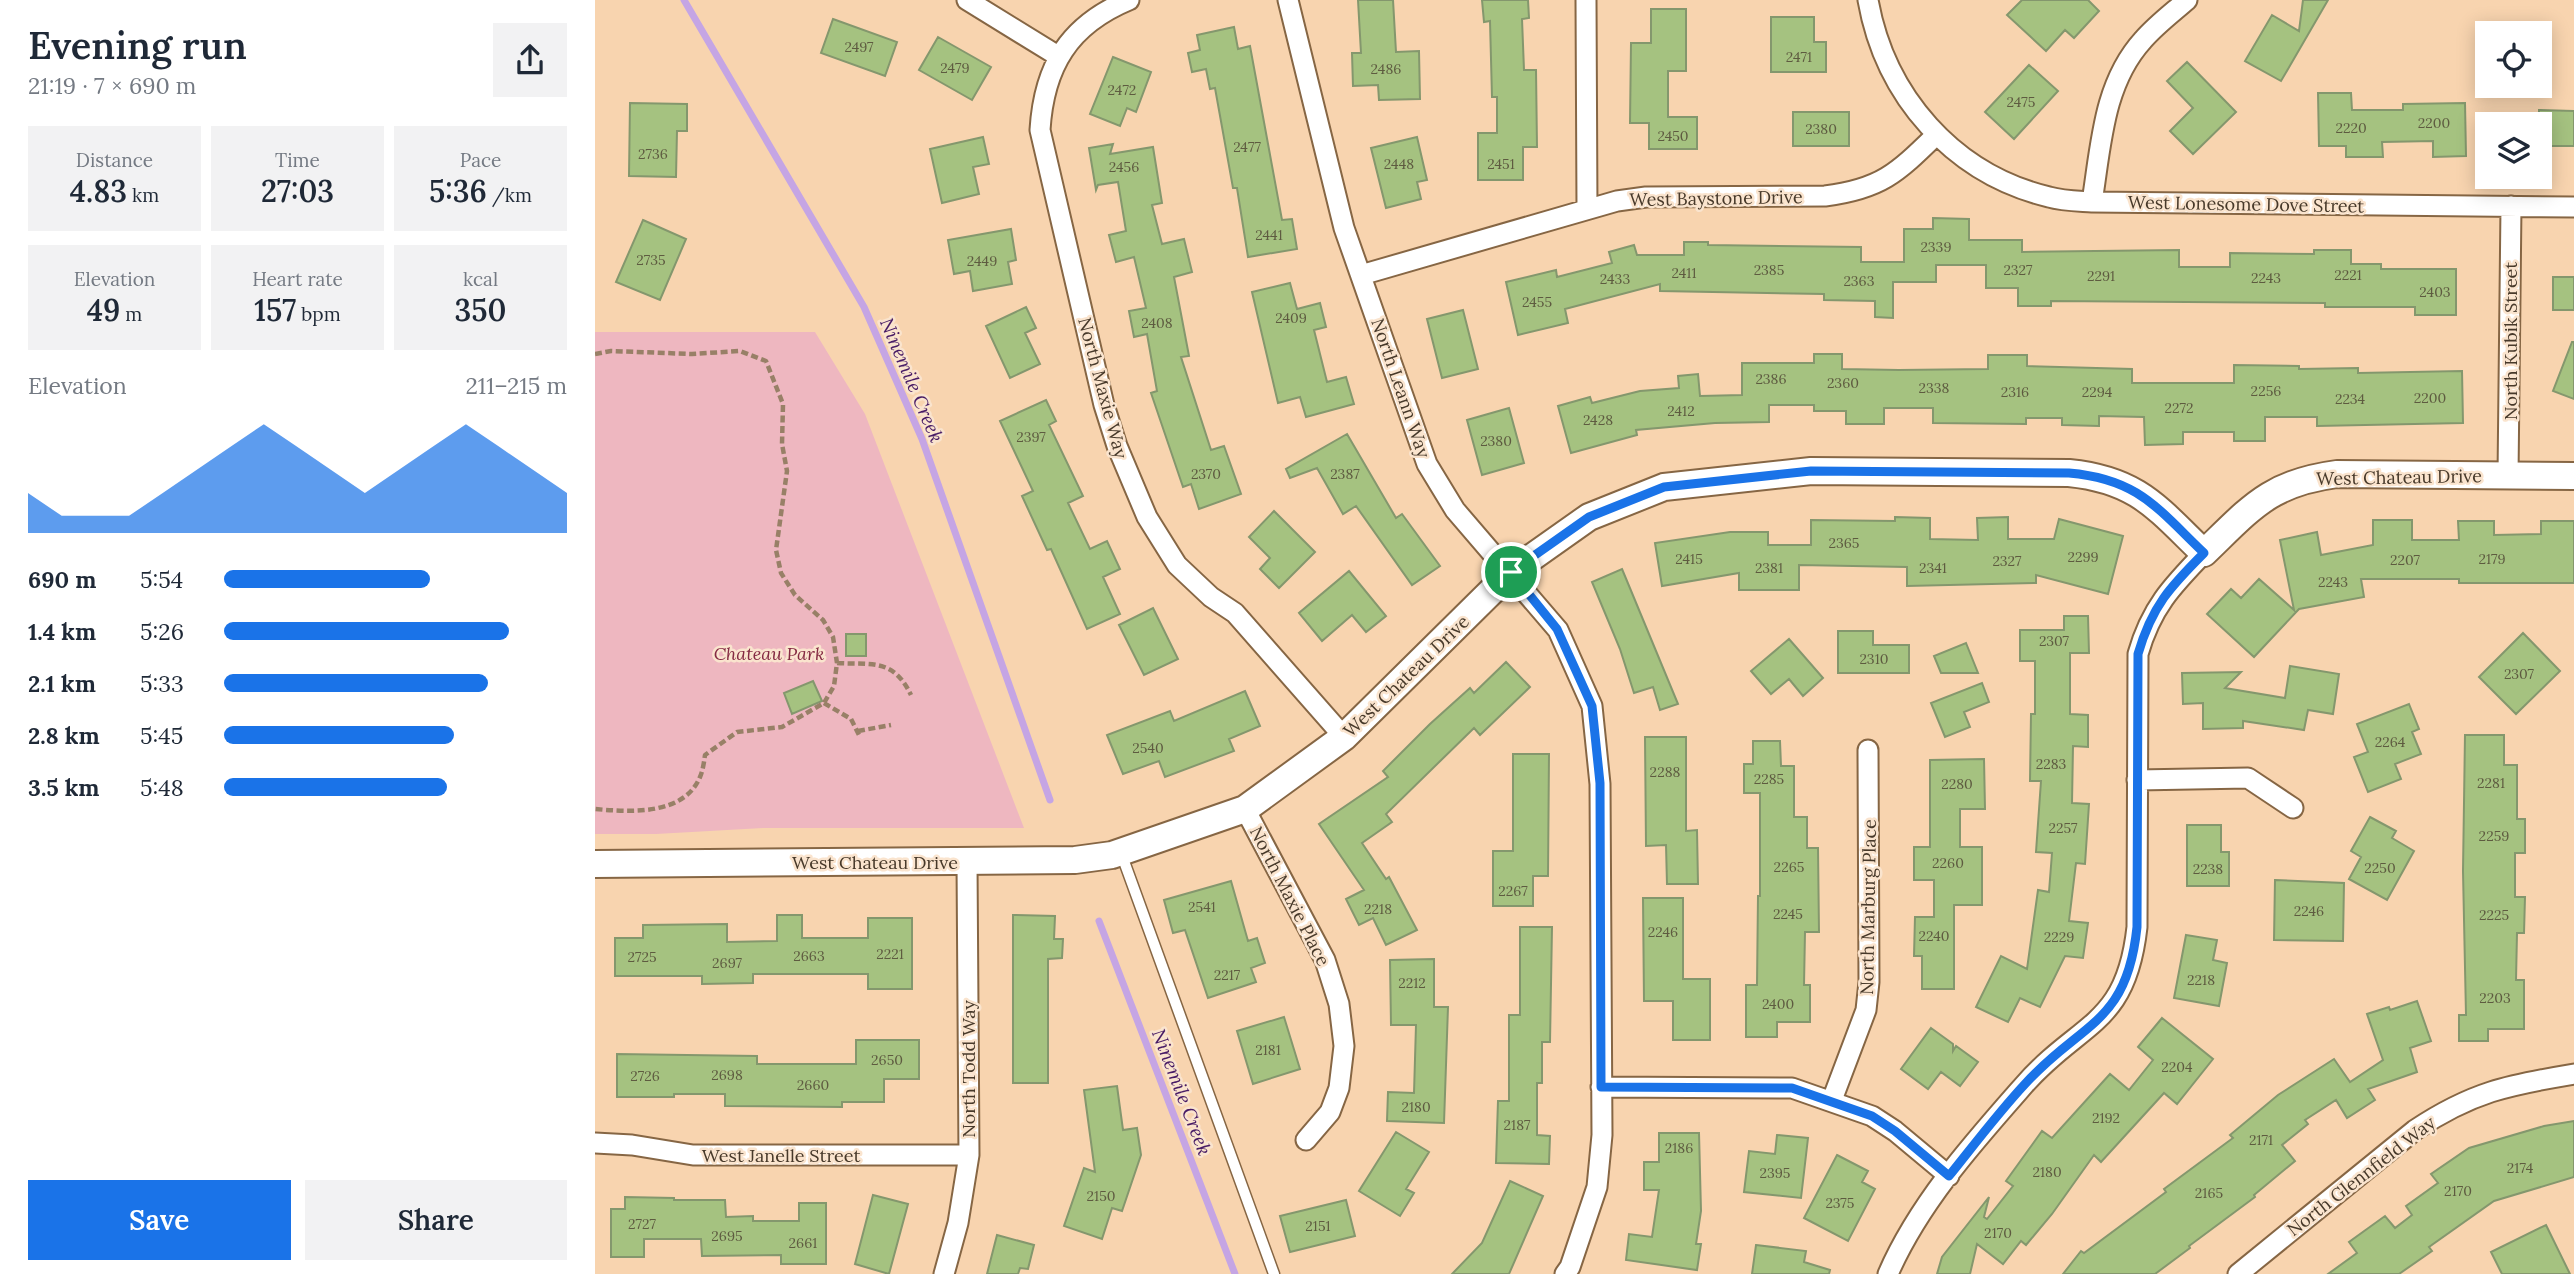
<!DOCTYPE html>
<html lang="en">
<head>
<meta charset="utf-8">
<style>
  body { margin:0; font-family:Lora,serif; background:#f2f2f3; color:#1f2937; height:100vh; display:flex; flex-direction:column; font-size:26px; white-space:nowrap }
  * { box-sizing:border-box; margin:0 }
  p { font-size:23px; color:#747a83 }
  .icon { flex:none; width:38px; height:38px; fill:none; stroke:currentColor; stroke-width:2; stroke-linecap:round; stroke-linejoin:round }
  .map { position:relative; flex:1; overflow:hidden }
  .details { display:flex; flex-direction:column; background:#fff; width:595px }
  .details>* { flex:none }
  .fabs { position:absolute; left:1880px; top:21px; display:grid; gap:14px }
  .fabs a { display:grid; place-items:center; width:77px; height:77px; border-radius:0px; background:#fff; box-shadow:0 4px 18px #0003; font-size:35px }
  .pin { position:absolute; display:grid; place-items:center; width:60px; height:60px; color:#fff; margin:-30px; border:4px solid #fff; border-radius:50%; box-shadow:0 2px 7px #0007 }
  .round { display:grid; place-items:center; flex:none; width:74px; height:74px; border-radius:0px; background:#f2f2f3 }
  .headline { display:flex; align-items:center; justify-content:space-between; height:119px; padding:0 28px }
  h1 { font-size:38px; font-weight:600; line-height:52px }
  .figures { display:grid; grid-template-columns:repeat(3,1fr); gap:10px; height:119px; padding:7px 28px }
  .figures div { display:grid; align-content:center; border-radius:0px; background:#f2f2f3; text-align:center }
  .figures b { font-size:30px; font-weight:600 }
  .figures small { font-size:19px; font-weight:400 }
  .figures p { font-size:19px }
  .chart { height:196px; padding:14px 28px }
  .chart p { display:flex; justify-content:space-between }
  .chart svg { width:100%; height:126px; margin-top:7px; fill:#1a73e8; opacity:.7 }
  .button { display:flex; gap:14px; margin-top:auto; padding:14px 28px }
  .button a { flex:1; height:80px; border-radius:0px; background:#1a73e8; color:#fff; font-size:28px; font-weight:600; line-height:80px; text-align:center }
  .button a+a { background:#f2f2f3; color:#1f2937 }
  ul { padding:0 28px; list-style:none; font-size:23px }
  li { display:grid; grid-template-columns:112px 84px 1fr; align-items:center; height:52px }
  li i { height:18px; border-radius:9px; background:#1a73e8 }
  main { display:flex; flex:1; min-height:0 }
  .map>svg:first-child { display:block }
</style>
</head>
<body>
<main>
<section class="details">
<div class="headline"><div><h1>Evening run</h1><p>21:19 · 7 × 690 m</p></div><a class="round"><svg class="icon" aria-label="share" viewBox="0 0 24 24"><path d="M12 15V3M7 8l5-5 5 5M5 13v7h14v-7"/></svg></a></div>
<div class="figures">
<div><p>Distance</p><b>4.83<small> km</small></b></div>
<div><p>Time</p><b>27:03</b></div>
<div><p>Pace</p><b>5:36<small> /km</small></b></div>
</div>
<div class="figures">
<div><p>Elevation</p><b>49<small> m</small></b></div>
<div><p>Heart rate</p><b>157<small> bpm</small></b></div>
<div><p>kcal</p><b>350</b></div>
</div>
<div class="chart"><p><span>Elevation</span>211–215 m</p>
<svg viewBox="0 0 160 44" preserveAspectRatio="none"><path d="M0 44V30L10 38L20 38L30 38L40 30L50 22L60 14L70 6L80 14L90 22L100 30L110 22L120 14L130 6L140 14L150 22L160 30V44z"/></svg>
</div>
<ul>
<li><b>690 m</b>5:54<i style="width:60%"></i></li>
<li><b>1.4 km</b>5:26<i style="width:83%"></i></li>
<li><b>2.1 km</b>5:33<i style="width:77%"></i></li>
<li><b>2.8 km</b>5:45<i style="width:67%"></i></li>
<li><b>3.5 km</b>5:48<i style="width:65%"></i></li>
</ul>
<div class="button"><a>Save</a><a>Share</a></div>
</section>
<div class="map">
<svg width="1979" height="1274" viewBox="0 0 1979 1274">
  <rect width="100%" height="100%" fill="#f8d4af"/>
  <path fill="#eeb7c0" d="M0,332h220l50,82 159,414h-261l-107,6h-61z"/>
  <g fill="none" stroke-linecap="round" stroke-linejoin="round">
    <path stroke="#c5a5e4" stroke-width="7" d="M89,0l180,307 58,132 128,361
      M504,921l136,353"/>
  </g>
  <path fill="#a5c280" stroke="#84976d" stroke-width="2" d="M763,0h35l3,52 23,-1 1,48 -41,1 -1,-15 -25,1 -1,-33h9z
    M887,0h46l1,18 -7,1 2,51h12l1,77h-14v33h-45v-47h19v-36h-5l-2,-76 -6,1z
    M1427,0h66l11,11 -25,27 -9,-8 -19,21 -39,-36z
    M1708,0h25l-47,81 -36,-20 27,-46 27,16z
    M1056,9h35v62h-18v46h29v32h-48v-26h-19l1,-80h20z
    M1176,17h43v25h12v30h-55z
    M238,19l64,23 -12,34 -64,-23z
    M639,27l4,22 12,-3 32,174 10,-1 5,30 -49,8 -11,-69h-4l-18,-100 -5,1 -4,-20 -14,3 -4,-19 12,-3 -3,-15z
    M343,37l53,30 -19,33 -53,-30z
    M518,57l38,15 -15,40 -9,-4 -7,18 -30,-12z
    M1592,62l49,50 -43,42 -23,-23 23,-23 -26,-27z
    M1434,65l29,26 -44,48 -29,-27z
    M1723,93h33l1,17h51v-6l62,-1 1,53 -33,1v-16l-51,1 1,15h-37v-11h-27z
    M35,103l57,1v27h-10l-1,46 -47,-1z
    M1944,110l35,1v35h-35z
    M1198,112h56v34h-56z
    M388,137l6,27 -16,3 6,27 -37,9 -12,-54z
    M822,137l10,43 -10,2 4,17 -35,9 -15,-60z
    M518,144l-3,10 43,-7 9,56 -10,2 10,39 22,-5 8,33 -18,5 15,79 -8,1 30,93 13,-4 17,48 -42,15 -8,-25 -8,3 -32,-94 6,-2 -10,-57 -13,3 -5,-26 17,-3 -12,-51 -18,5 -7,-27 17,-4 -8,-49 -20,3 -2,5 -7,-42z
    M1338,218l36,1v21h53v12l157,-2v17h51v-14l84,1v-4h37v14h30v5h75v46h-41v-8h-90v-4l-274,-2v5h-33v-18h-32v-23h-50v17h-43v36l-18,-1v-16l-51,-1v-6l-164,-3v-7l-95,25 3,14 -50,12 -12,-53 50,-12 1,7 55,-14 -3,-11 25,-7 3,10h47v-13h24v3l153,2v15h43v-33h29z
    M48,220l43,19 -26,61 -44,-18z
    M416,229l5,31 -8,2 4,22 -39,7 -3,-20 -16,3 -6,-34z
    M1958,277h21v33h-21z
    M695,283l7,26 23,-6 6,24 -12,3 13,52 19,-5 8,27 -48,13 -6,-20 -22,6 -26,-111z
    M431,307l10,21 -11,5 15,31 -30,14 -24,-52z
    M868,310l15,59 -36,9 -15,-59z
    M1977,342h2v57l-21,-8z
    M1219,354h28v15l57,1 89,-1v-14h39v11l105,3v14h102v-18l65,1v3l59,-1v5l104,-2 1,52 -146,3v-9h-52v24h-31v-9h-51v12l-38,1 -1,-28 -45,-1v10l-37,-1v-7h-36v6l-93,-1v-15h-49v16h-38v-13h-32v-6h-45v17l-54,1 -79,7 1,5 -66,18 -13,-47 32,-9 2,6 48,-12 39,-3 -1,-12 20,-2 2,22 42,-1v-32h72z
    M451,400l10,21 -7,4 34,71 -15,7 22,46 17,-8 13,28 -17,8 17,37 -33,15 -36,-80 -4,1 -25,-54 11,-5 -33,-70z
    M914,408l15,55 -42,12 -15,-55z
    M752,434l49,84 6,-4 38,52 -28,19 -56,-79 -13,8 -26,-46 -27,10 -4,-9z
    M679,511l41,41 -36,36 -19,-19 10,-11 -21,-21z
    M1300,517l35,1v21l48,1 -1,-22 31,-1v22h46l5,-20 64,17 -15,58 -72,-19v8l-129,3v-19l-108,-2v25h-60v-17l-77,13 -7,-43 75,-11h38v13h43v-25l84,1z
    M1778,520h39v20h47l-1,-19h36v14l47,-1v-13h33v62h-115v-4h-98l3,18 -65,12 -45,48 -47,-43 24,-25 10,9 18,-19 35,31 -14,-70 37,-8 4,23 52,-10z
    M1027,569l5,12 51,123 -18,6 -7,-23 -19,6 -14,-44 -28,-67z
    M754,571l37,45 -20,16 -14,-17 -30,26 -23,-28z
    M558,608l25,51 -34,16 -25,-50z
    M1469,616h24l1,37h-19v61l18,1v32l-15,-1 -1,57 17,1 -4,60 -9,-1 -7,58 19,2 -5,35 -18,-2 -25,51 -20,-9 -12,24 -32,-15 25,-51 26,13 11,-79 11,2 3,-39 -16,-1 5,-71h-11l1,-67h4v-53h-15v-31h44z
    M1243,631h35v14h36v28h-71z
    M1928,633l37,38 -44,43 -37,-37z
    M251,634h20v22h-20z
    M1194,639l34,39 -20,18 -14,-17 -18,15 -20,-23z
    M1371,643l12,30h-37l-7,-17z
    M911,662l24,25 -50,48 -6,-7 -88,86 6,8 -30,21 24,36 3,-2 28,53 -31,15 -13,-27 -14,7 -13,-26 18,-9 -45,-66 69,-47 -5,-6 47,-47 40,-36 4,5z
    M1695,666l49,8 -6,40 -25,-4 -4,20 -61,-9v7l-40,1v-26l-20,1 -1,-31 59,-1 -16,16 60,10z
    M218,681l9,20 -30,13 -8,-21z
    M1387,683l7,19 -25,10 6,15 -25,10 -14,-34z
    M650,691l15,35 -31,13 5,12 -69,26 -6,-16 -36,13 -16,-39 63,-24 4,10z
    M1814,704l10,25 -7,3 9,22 -26,10 6,15 -33,13 -14,-35 14,-5 -11,-28z
    M1870,735h39v30h13v54h8v34h-10v44h10l-1,36h-7l-1,47h8v49h-36v12h-29v-26h7l-3,-144z
    M1050,737h41v94l11,-1 1,54h-31l-1,-39 -20,1z
    M1158,741h27l1,25h13v51h13v31h11l1,84h-14l-1,53h6v37h-33v15h-31v-52h11l1,-89h2v-103h-16v-29h9z
    M918,754h36l-1,122h-15v30h-40v-55h20z
    M1389,759l1,50h-25v38h22v58h-28v84h-32v-33h-8l1,-39h19v-37h-20v-33h16v-87z
    M1775,817l26,14 -4,7 22,13 -27,49 -38,-21 12,-22 -10,-6z
    M1592,825h34v27h8v34h-42z
    M1680,880l69,3 -1,58 -69,-1z
    M636,881l17,60 9,-3 8,25 -14,5 5,14 -48,16 -23,-68 -12,3 -9,-33z
    M1048,898h40v81h27v61h-37v-39h-29z
    M182,915h25v23h66v-20h44v71h-44v-15h-115v9l-51,1v-8h-87v-38h28v-13l84,-1v18l50,-1z
    M418,915l42,1 -1,23h9l-1,19 -14,1v124h-35z
    M925,927h32l-2,115h-8v41h-5v52l13,1 -1,28 -53,-1 2,-62h11v-86h11z
    M1591,935l31,5 -4,20 14,3 -8,43 -45,-8z
    M839,959v48h14l-4,116 -57,-2 1,-29 26,1 2,-68h-25l-1,-65z
    M1822,1001l14,40 -21,7 7,24 -49,17 7,11 -28,18 -11,-18 -31,20 3,4 -26,21 13,16 -41,34 1,2 -66,49 1,2 -35,26h-92l18,-23 3,2 82,-61 -2,-3 69,-51 -3,-3 48,-40 56,-36 16,23 33,-22 -16,-46 22,-7 1,3z
    M689,1017l16,52 -47,15 -16,-53z
    M1567,1018l51,41 -36,45 -13,-11 -63,69 -7,-7 -42,59 -26,31 -5,-4 -18,23 -26,-20 -7,30h-33l5,-17 47,-60 -5,20 3,2 26,-33 -7,-5 36,-50 10,7 58,-64 19,16 24,-30 -15,-13z
    M1336,1028l22,16v7l3,-5 22,16 -18,24 -19,-14 -13,17 -27,-20z
    M261,1040h63v39h-35v23h-42v5l-117,-1v-12h-51v3h-57v-43l140,2v8h99z
    M522,1086l6,44 14,-2 4,27 -19,56 -10,-3 -10,31 -38,-13 20,-58 11,4 -11,-82z
    M1979,1121v56l-80,24 -65,46 3,4 -33,23h-71l29,-21 -8,-11 36,-26 10,12 17,-13 -6,-9 32,-23 -7,-9 38,-26 75,-22z
    M801,1132l33,20 -23,37 8,4 -14,23 -41,-25z
    M1064,1133h40l2,78 -5,33h5l-4,26 -71,-10 3,-26 23,3 7,-47h-15v-28h15z
    M1182,1135l31,3 -7,60 -57,-6 5,-41 26,3z
    M1242,1155l31,16 -6,11 13,7 -27,52 -44,-23z
    M915,1181l33,15 -34,78h-57l30,-31z
    M278,1195l35,9 -19,70 -34,-10z
    M30,1197l49,1v2h51l1,17 27,-1v5h46v-18h27v61h-45v-9l-79,1 -1,-17h-57v18h-33v-48h14z
    M751,1200l9,36 -65,16 -10,-36z
    M1951,1225l24,49h-68l-11,-22z
    M402,1235l37,10 -6,24 -8,-1 -2,6h-31z
    M1161,1245l50,6 -2,11 26,8 -1,4h-77z"/>
  <g fill="none" stroke-linecap="round" stroke-linejoin="round">
    <defs>
      <path id="lane" d="M526,853l153,421"/>
      <path id="street" d="M372,0l91,56
        M534,0c-60,25 -85,66 -89,130l64,275 13,41 30,71 30,48 34,32 24,16 109,124
        M693,0l56,228 83,236 28,46 103,120 34,76 8,78 2,351 -5,52 -27,80 -5,7
        M991,0l1,209
        M1273,0c17,96 85,174 181,197 14,4 29,4 43,5l482,5
        M1497,202c9,-56 11,-118 51,-162 13,-15 29,-27 44,-40
        M766,275l256,-74 29,-4 179,-1c56,-7 72,-23 111,-61
        M1913,476l3,-270
        M1542,780l111,-2 45,30
        M650,809l80,151 14,44 5,42 -5,42 -9,24 -24,28
        M1006,1087l191,1 80,28 23,15 54,45
        M1237,1100l34,-90 3,-28 -1,-232
        M0,1143l37,2 61,10h276
        M349,1274l14,-51 11,-68 -2,-293
        M1293,1274c31,-71 85,-131 136,-189 56,-64 102,-58 113,-158l1,-273c13,-46 34,-68 66,-101
        M1643,1274l177,-144c57,-38 93,-45 159,-56"/>
      <path id="secondary" d="M0,864l480,-4 37,-5 133,-46 99,-72 167,-165 78,-55 75,-30 147,-16 258,2c69,7 88,35 135,80 47,-45 65,-70 133,-79l237,2"/>
    </defs>
    <use href="#lane" stroke="#866644" stroke-width="13"/>
    <use href="#street" stroke="#866644" stroke-width="23"/>
    <use href="#secondary" stroke="#866644" stroke-width="30"/>
    <path stroke="#988067" stroke-width="4.5" stroke-dasharray="7 3.5" stroke-linecap="butt" d="M0,354l16,-3 81,3 48,-3 26,10 17,43 -1,40 5,27 -11,79 5,23 14,22 28,25 10,17 4,26 -3,23 -10,17 -42,24 -45,5 -32,23c-1,7 -2,15 -5,22 -16,39 -71,35 -105,32
      M242,663c36,2 56,-5 74,32
      M229,703l27,16 9,18
      M263,731l33,-6"/>
    <use href="#lane" stroke="#fff" stroke-width="10"/>
    <use href="#street" stroke="#fff" stroke-width="19"/>
    <use href="#secondary" stroke="#fff" stroke-width="26"/>
  </g>
  <g fill="none" stroke-linecap="round" stroke-linejoin="round">
    <defs>
      <path id="route" d="M1216,471l258,2c69,6 88,35 135,80 -34,34 -52,53 -66,101l-1,273c-10,98 -56,95 -112,157 -27,29 -51,61 -76,92l-54,-45 -23,-15 -80,-28 -191,-1 -1,-304 -8,-77 -35,-77 -46,-57 78,-55 75,-30z"/>
    </defs>
    <use href="#route" stroke="#fff" stroke-width="14"/>
    <use href="#route" stroke="#1a73e8" stroke-width="9"/>
  </g>
  <g text-anchor="middle" dominant-baseline="central" stroke-width="5" stroke-linejoin="round" paint-order="stroke">
    <g font-size="14" fill="#5e5b40">
      <text x="264" y="47">2497</text>
      <text x="1204" y="57">2471</text>
      <text x="360" y="68">2479</text>
      <text x="791" y="69">2486</text>
      <text x="527" y="90">2472</text>
      <text x="1426" y="102">2475</text>
      <text x="1839" y="123">2200</text>
      <text x="1756" y="128">2220</text>
      <text x="1226" y="129">2380</text>
      <text x="1078" y="136">2450</text>
      <text x="652" y="147">2477</text>
      <text x="58" y="154">2736</text>
      <text x="804" y="164">2448</text>
      <text x="906" y="164">2451</text>
      <text x="529" y="167">2456</text>
      <text x="674" y="235">2441</text>
      <text x="1341" y="247">2339</text>
      <text x="56" y="260">2735</text>
      <text x="387" y="261">2449</text>
      <text x="1174" y="270">2385</text>
      <text x="1423" y="270">2327</text>
      <text x="1089" y="273">2411</text>
      <text x="1753" y="275">2221</text>
      <text x="1506" y="276">2291</text>
      <text x="1671" y="278">2243</text>
      <text x="1020" y="279">2433</text>
      <text x="1264" y="281">2363</text>
      <text x="1840" y="292">2403</text>
      <text x="942" y="302">2455</text>
      <text x="696" y="318">2409</text>
      <text x="562" y="323">2408</text>
      <text x="1176" y="379">2386</text>
      <text x="1248" y="383">2360</text>
      <text x="1339" y="388">2338</text>
      <text x="1671" y="391">2256</text>
      <text x="1420" y="392">2316</text>
      <text x="1502" y="392">2294</text>
      <text x="1835" y="398">2200</text>
      <text x="1755" y="399">2234</text>
      <text x="1584" y="408">2272</text>
      <text x="1086" y="411">2412</text>
      <text x="1003" y="420">2428</text>
      <text x="436" y="437">2397</text>
      <text x="901" y="441">2380</text>
      <text x="611" y="474">2370</text>
      <text x="750" y="474">2387</text>
      <text x="1249" y="543">2365</text>
      <text x="1488" y="557">2299</text>
      <text x="1094" y="559">2415</text>
      <text x="1897" y="559">2179</text>
      <text x="1810" y="560">2207</text>
      <text x="1412" y="561">2327</text>
      <text x="1174" y="568">2381</text>
      <text x="1338" y="568">2341</text>
      <text x="1738" y="582">2243</text>
      <text x="1459" y="641">2307</text>
      <text x="1279" y="659">2310</text>
      <text x="1924" y="674">2307</text>
      <text x="1795" y="742">2264</text>
      <text x="553" y="748">2540</text>
      <text x="1456" y="764">2283</text>
      <text x="1070" y="772">2288</text>
      <text x="1174" y="779">2285</text>
      <text x="1896" y="783">2281</text>
      <text x="1362" y="784">2280</text>
      <text x="1468" y="828">2257</text>
      <text x="1899" y="836">2259</text>
      <text x="1353" y="863">2260</text>
      <text x="1194" y="867">2265</text>
      <text x="1785" y="868">2250</text>
      <text x="1613" y="869">2238</text>
      <text x="918" y="891">2267</text>
      <text x="607" y="907">2541</text>
      <text x="783" y="909">2218</text>
      <text x="1714" y="911">2246</text>
      <text x="1193" y="914">2245</text>
      <text x="1899" y="915">2225</text>
      <text x="1068" y="932">2246</text>
      <text x="1339" y="936">2240</text>
      <text x="1464" y="937">2229</text>
      <text x="295" y="954">2221</text>
      <text x="214" y="956">2663</text>
      <text x="47" y="957">2725</text>
      <text x="132" y="963">2697</text>
      <text x="632" y="975">2217</text>
      <text x="1606" y="980">2218</text>
      <text x="817" y="983">2212</text>
      <text x="1900" y="998">2203</text>
      <text x="1183" y="1004">2400</text>
      <text x="673" y="1050">2181</text>
      <text x="292" y="1060">2650</text>
      <text x="1582" y="1067">2204</text>
      <text x="132" y="1075">2698</text>
      <text x="50" y="1076">2726</text>
      <text x="218" y="1085">2660</text>
      <text x="821" y="1107">2180</text>
      <text x="1511" y="1118">2192</text>
      <text x="922" y="1125">2187</text>
      <text x="1666" y="1140">2171</text>
      <text x="1084" y="1148">2186</text>
      <text x="1925" y="1168">2174</text>
      <text x="1452" y="1172">2180</text>
      <text x="1180" y="1173">2395</text>
      <text x="1863" y="1191">2170</text>
      <text x="1614" y="1193">2165</text>
      <text x="506" y="1196">2150</text>
      <text x="1245" y="1203">2375</text>
      <text x="47" y="1224">2727</text>
      <text x="723" y="1226">2151</text>
      <text x="1403" y="1233">2170</text>
      <text x="132" y="1236">2695</text>
      <text x="208" y="1243">2661</text>
    </g>
    <g font-size="18" fill="#47392a" stroke="#fae4ce">
      <text transform="translate(1121 198) rotate(-1)">West Baystone Drive</text>
      <text transform="translate(1651 204) rotate(1)">West Lonesome Dove Street</text>
      <text transform="translate(1915 341) rotate(-90)">North Kubik Street</text>
      <text transform="translate(508 388) rotate(75)">North Maxie Way</text>
      <text transform="translate(806 388) rotate(71)">North Leann Way</text>
      <text transform="translate(1804 477) rotate(-1)">West Chateau Drive</text>
      <text transform="translate(811 676) rotate(-44)">West Chateau Drive</text>
      <text x="280" y="862">West Chateau Drive</text>
      <text transform="translate(695 896) rotate(63)">North Maxie Place</text>
      <text transform="translate(1273 907) rotate(-89)">North Marburg Place</text>
      <text transform="translate(373 1069) rotate(-90)">North Todd Way</text>
      <text x="186" y="1155">West Janelle Street</text>
      <text transform="translate(1766 1176) rotate(-38)">North Glennfield Way</text>
    </g>
    <g font-size="18" font-style="italic" fill="#852a43" stroke="#fae4ce">
      <text x="174" y="653">Chateau Park</text>
    </g>
    <g font-size="19" font-style="italic" fill="#471b65" stroke="#fae4ce">
      <text transform="translate(317 380) rotate(67)">Ninemile Creek</text>
      <text transform="translate(587 1092) rotate(69)">Ninemile Creek</text>
    </g>
  </g>
</svg>
<div class="fabs">
<a><svg class="icon" aria-label="locate" viewBox="0 0 24 24"><circle cx="12" cy="12" r="6"/><path d="M12 2v4M12 18v4M2 12h4M18 12h4"/></svg></a>
<a><svg class="icon" aria-label="layers" viewBox="0 0 24 24"><path d="M12 4l9 5-9 5-9-5zM3 14l9 5 9-5"/></svg></a>
</div>
<div class="pin" style="left:916px;top:572px;background:#1e9e55"><svg class="icon" aria-label="arrive" viewBox="0 0 24 24"><path d="M6 21V4h12l-3 4 3 4H6"/></svg></div>
</div>
</main>
</body>
</html>
